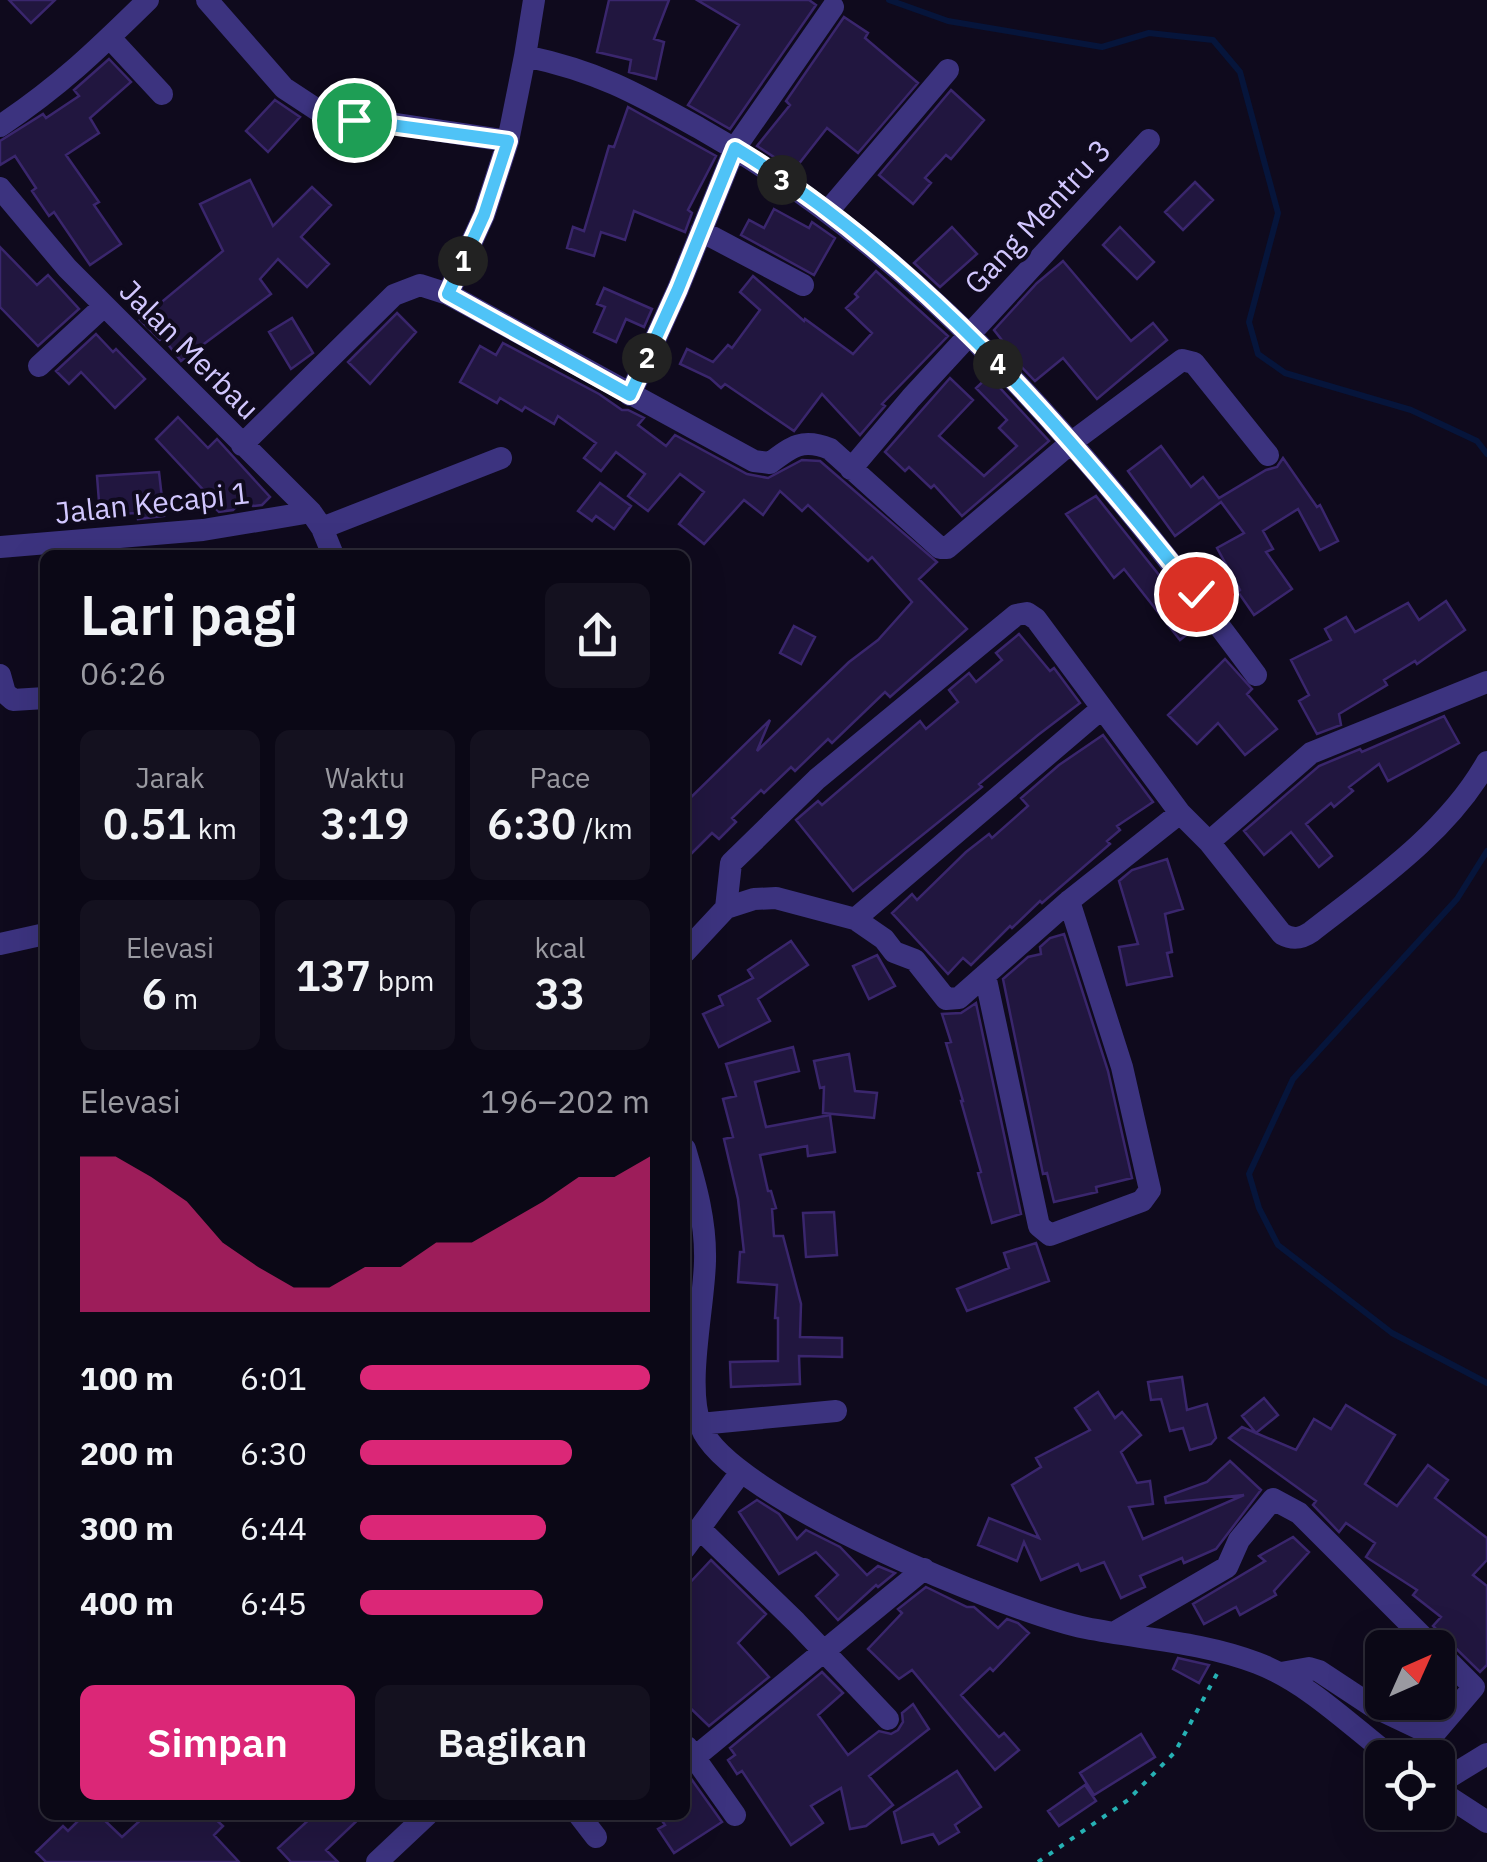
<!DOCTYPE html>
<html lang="id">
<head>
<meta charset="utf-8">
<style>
  body { margin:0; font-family:"IBM Plex Sans",sans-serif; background:#14111f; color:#f1f3f6; height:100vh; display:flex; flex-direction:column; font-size:38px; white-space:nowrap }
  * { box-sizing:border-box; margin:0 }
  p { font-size:32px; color:#9a9aa1 }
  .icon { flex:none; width:55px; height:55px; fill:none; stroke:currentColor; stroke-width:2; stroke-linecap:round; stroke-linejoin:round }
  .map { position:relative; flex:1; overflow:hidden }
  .side { position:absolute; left:40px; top:550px; width:650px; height:1270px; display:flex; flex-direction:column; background:#0b0816; border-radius:15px; box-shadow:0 10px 40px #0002,0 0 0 2px #2b2935 }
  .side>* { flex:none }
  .needle { width:65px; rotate:45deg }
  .tools { position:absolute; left:1365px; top:1630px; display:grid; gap:20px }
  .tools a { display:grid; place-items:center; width:90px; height:90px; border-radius:15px; background:#0b0816; box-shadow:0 10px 40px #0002,0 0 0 2px #2b2935; font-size:50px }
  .pin { position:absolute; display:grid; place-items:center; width:85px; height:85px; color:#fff; margin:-42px; border:5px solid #fff; border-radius:50%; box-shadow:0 2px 10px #0007 }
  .km { position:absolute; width:50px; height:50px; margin:-25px; border-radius:50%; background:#222; color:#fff; font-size:28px; line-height:50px; text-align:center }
  .round { display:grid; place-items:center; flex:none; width:105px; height:105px; border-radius:15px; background:#14111f }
  .headline { display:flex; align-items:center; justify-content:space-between; height:170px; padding:0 40px }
  h1 { font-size:55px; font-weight:600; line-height:75px }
  .figures { display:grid; grid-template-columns:repeat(3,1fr); gap:15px; height:170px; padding:10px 40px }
  .figures div { display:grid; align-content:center; border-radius:15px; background:#14111f; text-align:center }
  .figures b { font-size:42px; font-weight:600 }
  .figures small { font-size:28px; font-weight:400 }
  .figures p { font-size:28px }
  .chart { height:280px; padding:20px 40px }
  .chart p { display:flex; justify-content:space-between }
  .chart svg { width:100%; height:180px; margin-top:10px; fill:#db2777; opacity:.7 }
  .action { display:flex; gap:20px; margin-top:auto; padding:20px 40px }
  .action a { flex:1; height:115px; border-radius:15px; background:#db2777; color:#fff; font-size:40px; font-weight:600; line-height:115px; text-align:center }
  .action a+a { background:#14111f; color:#f1f3f6 }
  ul { padding:0 40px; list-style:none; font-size:32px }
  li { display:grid; grid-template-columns:160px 120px 1fr; align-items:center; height:75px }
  li i { height:25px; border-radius:12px; background:#db2777 }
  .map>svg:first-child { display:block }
</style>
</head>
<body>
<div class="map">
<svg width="1487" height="1862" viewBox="0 0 1487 1862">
  <rect width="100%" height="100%" fill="#0f0a1d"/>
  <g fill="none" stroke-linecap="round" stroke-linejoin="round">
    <path stroke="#06153b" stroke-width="6" d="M889,0l59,21 154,26 47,-14 64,7 27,32 38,141 -29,109 9,32 27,19 126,37 66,31 10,13
      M1487,851l-30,48 -164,180 -44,95 10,34 19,37 114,88 95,50"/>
  </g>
  <path fill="#21163f" stroke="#3a266d" stroke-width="2.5" d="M9,0h46l-24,23z
    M609,0h60l-15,39 10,3 -8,37 -27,-7 2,-12 -34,-8z
    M697,0h112l7,5 -86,124 -42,-24 51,-80z
    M844,17l24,16 -3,5 53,45 -60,70 -31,-25 -33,42 -37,-24 33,-41 -4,-4z
    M109,59l22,23 -41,36 9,15 -33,22 33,47 -5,3 27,39 -31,21 -36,-53 -5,4 -17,-25 4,-3 -21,-32 -15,9v-24l43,-27 3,4 33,-22 -5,-6z
    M951,90l33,30 -33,39 -5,-4 -21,23 6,5 -18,21 -34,-29z
    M275,100l25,17 -32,35 -22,-21z
    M628,107l88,49 -28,54 4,3 -7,19 -51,-21 -9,29 -24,-8 -7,24 -27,-8 6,-21 11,4 25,-85 5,1z
    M250,180l23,46 39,-39 19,18 -30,32 28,27 -22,23 -29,-28 -18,20 11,15 -90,67 -18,-23 -3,2 -20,-20 83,-69 -23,-47z
    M1195,182l18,18 -30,30 -18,-18z
    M774,209l35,19 3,-6 23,16 -21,37 -73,-40 8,-15 15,8z
    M952,227l25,27 -37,33 -26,-24z
    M1120,227l34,35 -17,17 -34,-34z
    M0,247l37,38 11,-10 31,34 -41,37 -38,-39z
    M1063,261l68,80 22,-18 14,17 -70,59 -34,-41 -28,23 -25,-26 2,-2 -18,-23 43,-47z
    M876,271l72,65 -66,68 3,2 -25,29 -38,-41 -28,37 -69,-47 -4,4 -11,-10 -30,-14 7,-15 26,13 15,-17 4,3 28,-38 -20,-18 13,-16 51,45 1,-2 48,35 19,-21 -26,-25 12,-11 -3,-3z
    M604,288l48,21 -8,18 -18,-8 -10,23 -22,-10 11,-25 -8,-3z
    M397,313l19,19 -46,52 -22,-22z
    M292,318l21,35 -22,16 -22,-37z
    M96,334l17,18 3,-3 29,30 -30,29 -34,-36 -12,12 -13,-13z
    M503,343l96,51 23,16h6l16,8 -6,7 28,21 9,-11 72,39 21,4 34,-18 18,1 117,101 -18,17 48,50 -77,68 -5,-5 -53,51 -4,-4 -33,32 -4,-4 -27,26 -3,-3 -29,28 4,4 -17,17 -7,-6 -27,27v-57l85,-83 -13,31 92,-89 29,-22 34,-38 -40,-45 -4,4 -60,-56 -6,6 -22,-20 -17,24 -19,-15 -40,44 -25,-20 25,-32 -24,-18 -32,37 -20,-15 17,-22 -29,-22 -15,19 -17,-13 12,-15 -38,-27 -4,8 -29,-17 -3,4 -22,-13 -3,5 -37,-21 20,-36 16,9z
    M989,376l60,65 -87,75 -28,-31 -3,3 -22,-21 -4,4 -20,-19 65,-74 23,22 -34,36 45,40 33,-30 -18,-18 8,-8 -31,-32z
    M178,417l30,31 9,-9 53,58 -8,8 -9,1 -8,-8 -12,12 -14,2 -13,-13 3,-3 -53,-57z
    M1161,446l30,41 12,-10 16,21 47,-28 11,-3 6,-9 34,49 3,-2 18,36 -18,9 -22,-41 -35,22 10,18 -7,3 26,37 -38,26 -16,-23 2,-2 -23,-42 27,-15 -23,-31 -46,34 -47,-65z
    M159,472l5,44 -26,3 -1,-6 -37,2 -3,-39z
    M600,483l31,23 -17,23 -18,-13 -4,5 -14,-10z
    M1096,496l103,129 -19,15 -56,-71 -10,9 -48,-64z
    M1446,601l19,29 -48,34 -2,-3 -31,19 3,5 -48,29 2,11 -24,9 -18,-33 10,-6 -18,-35 40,-20 -6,-11 21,-12 9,15 53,-29 11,17z
    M794,626l21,11 -14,27 -21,-11z
    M1019,634l31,37 4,-3 26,35 -42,32 -59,49 3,3 -129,104 -57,-71 22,-19 4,4 98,-84 6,8 32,-27 -9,-12 20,-17 7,9 26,-22 -6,-7z
    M1225,659l27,30 -5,5 30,35 -32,26 -27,-32 -21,21 -29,-29z
    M1444,716l15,27 -71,38 -9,-17 -30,23 4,4 -19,16 -3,-4 -25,21 26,32 -13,11 -28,-35 -27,23 -20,-24 75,-65 41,-17 2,3z
    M1103,735l50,67 -36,24 3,4 -13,11 3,3 -68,59 -2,-2 -28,27 -2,-2 -39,39 -8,-7 -15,16 -56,-61 20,-19 5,6 49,-48 23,-18 3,4 36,-32 -7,-8 38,-33z
    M1167,859l16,50 -18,5 7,38 -5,1 5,23 -45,9 -8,-38 19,-3 -19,-63 13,-11z
    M1064,934l44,137 24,107 -36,9 1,5 -43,10 -7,-29 -4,1 -40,-195 25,-22 13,-3 -1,-7 10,-9z
    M791,941l17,24 -50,34 12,22 -51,26 -16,-33 20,-9 -4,-9 34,-18 -5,-8z
    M877,955l18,31 -26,13 -16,-33z
    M976,1003l45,211 -29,9 -14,-50 3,-1 -20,-71h2l-17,-58 5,-1 -9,-28 19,-1z
    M793,1047l6,24 -44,11 11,45 64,-12 5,37 -27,4 -1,-10 -47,9 8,36h3l5,17 -4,1 2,27h9l18,68 -1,33 42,1v19l-43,-1 1,28 -69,3 -1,-25 48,-1v-43h-3l2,-33 -39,-3 2,-30h4l-6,-53 -14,-60 9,-2 -10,-38 13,-3 -10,-32z
    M849,1054l6,37 22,2 -3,25 -51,-5 1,-26 -4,1 -6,-27z
    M834,1212l3,43 -31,2 -3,-44z
    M1036,1243l13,38 -82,30 -10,-22 52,-21 -5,-15z
    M1182,1377l5,33 20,-6 9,34 -5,6 -21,6 -7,-22 -13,3 -9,-32 -10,1 -3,-18z
    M1098,1392l17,26 7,-6 19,23 -20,17 16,31 13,-2 3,23 -24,3 14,32 101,-44 -78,8 -1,-6 42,-15 23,-21 31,29 -45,59 -32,14 -2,-5 -42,18 5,11 -24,11 -17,-36 -23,9 -3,-7 -37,16 -17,-38 -7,19 -39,-16 11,-27 50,20 -27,-53 29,-18 -5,-9 54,-28 -15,-22z
    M1264,1398l14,17 -22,18 -14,-17z
    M1346,1405l49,30 -30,49 32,22 31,-41 20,15 -13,18 52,40v22l-14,15 14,11v79l-7,7 -47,-46 8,-9 -28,-22 4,-5 -51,-33 9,-14 -29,-20 -7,9 -26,-27 3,-4 -87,-63 13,-11 54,23 18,-31 17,10z
    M757,1500l22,14 18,25 9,-9 34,17 27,28 11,-9 17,7 -17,14 -2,-2 -38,35 -22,-24 22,-21 -22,-23 -37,22 -40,-62z
    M1293,1537l16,15 -35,39 2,4 -36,20 -4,-8 -32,17 -11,-20 72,-43 -6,-5z
    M711,1560l55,54 -28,29 31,34 -60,49 -24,-23v-115z
    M926,1587l41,20h7l24,21 9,-9 11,4 11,10 -36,38 -3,-3 -29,27 38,42 5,-4 15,17 -24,20 -83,-100 -13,9 -31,-30 34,-36 -4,-4z
    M1178,1658l31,7 -10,18 -26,-14z
    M822,1672l21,21 -25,22 30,40 31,-24 12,3 7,-4 5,-8 -1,-9 11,-9 16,25 -60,47 24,29 -27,21 -16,3 -9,-41 -30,18 12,17 -32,22 -49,-74 -5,3 -9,-14 7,-5 -5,-7z
    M1141,1734l14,23 -61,38 -14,-22z
    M957,1771l24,36 -26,18 4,7 -20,12 -6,-10 -31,9 -8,-31z
    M687,1773l35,49 -48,31 -16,-24 7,-4 -7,-10h27z
    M1085,1785l11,16 -37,25 -11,-15z
    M84,1815h15l23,22 24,-22h65l12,11 -9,9 25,27h-193l-10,-10 27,-26 5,5z
    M314,1815h49l-37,35 12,12h-47l-13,-14z"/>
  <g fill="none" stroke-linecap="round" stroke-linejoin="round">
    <path stroke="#26b1b4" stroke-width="4" stroke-dasharray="5 8" stroke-linecap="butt" d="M1038,1862l90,-62 47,-48 44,-82"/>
    <path stroke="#3c337f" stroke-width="22" d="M207,0l77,88 38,25 186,28 17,-85c72,15 111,37 174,72 230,129 402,338 557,547
      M111,39l51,55
      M525,56l9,-56
      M0,126c60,-40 97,-76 148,-126
      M0,188l67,80 244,244 11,16 11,27
      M828,211l120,-141
      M701,231l102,54
      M448,294l36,-79 24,-74
      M39,366l65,-60
      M630,395l48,-106 57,-141 98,-141
      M242,445l152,-150 26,-10 28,9 306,167 16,2c22,-17 33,-25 60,-14l110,99h7l125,-106 110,-82 12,3 74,92
      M851,469l60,-71 238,-258
      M322,528l179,-70
      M0,547l203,-17 108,-18
      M0,675l5,18 8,7 32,-2
      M1180,813l-111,88 -110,97 -13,1 -31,-39 -21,-8 -10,-13 -29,-20 -79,-21 -22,1 -28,9 5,-45 86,-84 199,-164 11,-2 9,6 144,194 29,29 73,92c11,6 19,5 29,-2 63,-49 137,-100 176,-170
      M1209,842l102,-89 176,-71
      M855,919l245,-209
      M0,944l45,-10
      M685,952l41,-44
      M985,975l54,251 11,9 92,-34 8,-11 -28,-123 -53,-166
      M685,1149c11,37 21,73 20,112 -1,47 -20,124 -4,166 26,70 310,186 385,201 56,11 116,14 171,35 50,19 93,62 136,95
      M700,1424l136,-13
      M699,1528l97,94 92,97
      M685,1548l56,-76
      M1117,1631l110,-64 12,-27 34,-41 26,14 135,135
      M1281,1673l28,-5 10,3 53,35 61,29 41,-48 -36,-36
      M687,1747l48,68
      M695,1757l229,-188
      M1438,1784l49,-30
      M1438,1790l49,32
      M579,1815l17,22
      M377,1862l50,-47"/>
  </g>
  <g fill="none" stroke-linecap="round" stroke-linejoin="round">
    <defs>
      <path id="route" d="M354,120l154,21 -24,74 -36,79 182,101 48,-106 57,-141c182,110 330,280 461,446"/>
    </defs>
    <use href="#route" stroke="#fff" stroke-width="20"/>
    <use href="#route" stroke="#4fc3f7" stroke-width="12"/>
  </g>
  <g text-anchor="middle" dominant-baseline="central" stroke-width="8" stroke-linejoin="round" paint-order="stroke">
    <g font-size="30" fill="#d2c7ff" stroke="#0f0a1d">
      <text transform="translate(1037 216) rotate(-47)">Gang Mentru 3</text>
      <text transform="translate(190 349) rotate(45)">Jalan Merbau</text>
      <text transform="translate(152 502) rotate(-6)">Jalan Kecapi 1</text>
    </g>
  </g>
</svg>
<div class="tools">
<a><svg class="needle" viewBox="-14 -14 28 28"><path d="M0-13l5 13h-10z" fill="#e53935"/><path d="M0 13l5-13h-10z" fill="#9a9aa1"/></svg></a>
<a><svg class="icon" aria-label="locate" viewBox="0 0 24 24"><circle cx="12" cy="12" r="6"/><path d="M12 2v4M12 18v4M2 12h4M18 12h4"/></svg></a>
</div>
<div class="pin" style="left:354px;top:120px;background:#1e9e55"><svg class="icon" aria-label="arrive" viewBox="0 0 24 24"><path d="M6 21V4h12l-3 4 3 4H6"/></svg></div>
<div class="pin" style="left:1196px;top:594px;background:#d93025"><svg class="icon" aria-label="check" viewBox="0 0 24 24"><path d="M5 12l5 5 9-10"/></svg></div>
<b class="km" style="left:463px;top:261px">1</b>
<b class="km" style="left:647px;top:358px">2</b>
<b class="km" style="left:782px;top:180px">3</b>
<b class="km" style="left:998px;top:364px">4</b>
<section class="side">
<div class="headline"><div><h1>Lari pagi</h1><p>06:26</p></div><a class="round"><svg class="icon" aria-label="share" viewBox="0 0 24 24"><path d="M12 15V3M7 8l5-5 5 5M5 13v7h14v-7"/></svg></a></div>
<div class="figures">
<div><p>Jarak</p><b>0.51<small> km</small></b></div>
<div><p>Waktu</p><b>3:19</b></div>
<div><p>Pace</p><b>6:30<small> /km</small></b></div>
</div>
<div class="figures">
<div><p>Elevasi</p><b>6<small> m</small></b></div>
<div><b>137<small> bpm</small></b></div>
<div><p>kcal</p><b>33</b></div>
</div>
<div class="chart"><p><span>Elevasi</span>196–202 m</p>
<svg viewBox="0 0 160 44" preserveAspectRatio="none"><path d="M0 44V6L10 6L20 11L30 17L40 27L50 33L60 38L70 38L80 33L90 33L100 27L110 27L120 22L130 17L140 11L150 11L160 6V44z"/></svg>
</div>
<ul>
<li><b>100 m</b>6:01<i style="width:100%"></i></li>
<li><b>200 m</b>6:30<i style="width:73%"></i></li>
<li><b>300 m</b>6:44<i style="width:64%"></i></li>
<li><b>400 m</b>6:45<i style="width:63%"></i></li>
</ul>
<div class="action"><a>Simpan</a><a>Bagikan</a></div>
</section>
</div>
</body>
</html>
